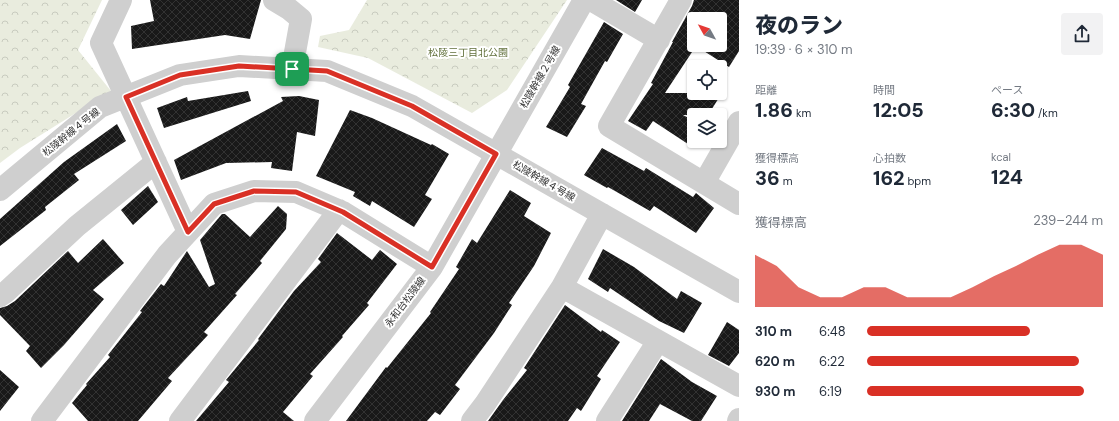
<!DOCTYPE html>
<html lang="ja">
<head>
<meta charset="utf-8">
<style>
  body { margin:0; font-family:"DM Sans","Noto Sans JP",sans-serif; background:#f2f2f3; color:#1f2937; height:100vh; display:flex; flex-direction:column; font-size:15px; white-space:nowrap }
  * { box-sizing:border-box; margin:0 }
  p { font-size:13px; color:#747a83 }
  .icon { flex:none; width:22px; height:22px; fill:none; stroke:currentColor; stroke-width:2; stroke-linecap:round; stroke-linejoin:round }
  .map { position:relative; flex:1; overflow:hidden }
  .details { display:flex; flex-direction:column; background:#fff; width:380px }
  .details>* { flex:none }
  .needle { width:26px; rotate:310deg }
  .controls { position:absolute; left:687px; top:12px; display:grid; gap:8px }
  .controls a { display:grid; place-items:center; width:40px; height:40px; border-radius:4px; background:#fff; box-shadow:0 1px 3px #0004; font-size:20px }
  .pin { position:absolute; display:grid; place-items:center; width:34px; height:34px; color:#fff; margin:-17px; border-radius:8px; box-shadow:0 2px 6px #0006 }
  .round { display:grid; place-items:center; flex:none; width:42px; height:42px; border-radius:4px; background:#f2f2f3 }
  .head { display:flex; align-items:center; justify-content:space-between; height:68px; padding:0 16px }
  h1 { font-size:22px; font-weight:800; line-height:30px }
  .figures { display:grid; grid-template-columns:repeat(3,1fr); gap:6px; height:68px; padding:4px 16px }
  .figures div { display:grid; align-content:center }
  .figures b { font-size:20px; font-weight:800 }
  .figures small { font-size:11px; font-weight:400 }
  .figures p { font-size:11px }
  .chart { height:112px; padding:8px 16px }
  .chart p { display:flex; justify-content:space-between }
  .chart svg { width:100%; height:72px; margin-top:4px; fill:#d93025; opacity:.7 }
  ul { padding:0 16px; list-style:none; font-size:13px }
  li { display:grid; grid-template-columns:64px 48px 1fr; align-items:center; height:30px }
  li i { height:10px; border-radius:5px; background:#d93025 }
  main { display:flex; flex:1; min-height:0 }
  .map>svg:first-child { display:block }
</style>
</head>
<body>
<main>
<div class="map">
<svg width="739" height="421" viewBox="0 0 739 421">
  <defs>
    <pattern id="forest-crowns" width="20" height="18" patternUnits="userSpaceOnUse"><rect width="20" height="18" fill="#e9ecde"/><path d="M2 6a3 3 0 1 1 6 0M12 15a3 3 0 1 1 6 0" fill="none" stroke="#c8cbbf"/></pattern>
    <pattern id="building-cross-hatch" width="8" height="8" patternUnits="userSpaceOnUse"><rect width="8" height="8" fill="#191919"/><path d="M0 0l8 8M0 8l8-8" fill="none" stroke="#323232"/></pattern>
  </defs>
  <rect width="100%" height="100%" fill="#fff"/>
  <path fill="url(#forest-crowns)" d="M0,0h102l-24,50 33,41 -91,57 -20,15z
    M367,0h200l-60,90 -35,23 -104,-55 -50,-11 2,-11 29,-6z"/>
  <path fill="url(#building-cross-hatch)" fill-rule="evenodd" d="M150,0h111l-11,39 -25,-4 -93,14 -1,-23 23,-5z
    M616,0h26l-7,12z
    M694,0h45v51l-10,16 -33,-21 -31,47h57l-14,22h-25l11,6v14l-6,9 -35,-23 -7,10 -18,-10 25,-37 -2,-1 22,-41h-1l20,-36zM694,19h26v26h-26z
    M604,22l19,12 -16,28 -2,-1 -24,43 5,2 -19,31 -21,-10 24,-40 -2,-2z
    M248,91l3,10 -87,27 -7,-20 30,-11 1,4z
    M299,96l20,4 -4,36 -18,-4 -5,39 -21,-3 1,-6 -46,1 -45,17 -7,-20 109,-59 -2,-4z
    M350,110l22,8 59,27 1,-1 17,10 -24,41 7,4 -18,28 -42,-26 -2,5 -17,-10 2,-4 -39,-16z
    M117,124l9,17 -52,33 5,6 -34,27 1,3 -46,36v-27l64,-57z
    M602,148l42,23 2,-3 47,29 3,-4 18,15 -18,25 -42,-27 -4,5 -42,-24 -1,1 -23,-13z
    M148,186l10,16 -25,23 -12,-15z
    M510,190l21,13 -7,13 27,17 -17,33 -25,37 3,2 -18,28 -39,52 5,4 -20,26 -5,-3 -8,9h-81l40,-54 1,1 44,-55 -1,-1 29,-43 -3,-2 16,-28 5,4z
    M278,206l9,8 -1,15 -26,32 2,2 -27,31 2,1 -33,37 4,3 -40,43 4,3 -34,40h-50l-16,-18 15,-18 -1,-1 24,-27 -2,-2 34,-43 -2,-1 21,-27 3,2 23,-35 22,36 6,-3 -15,-44 22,-26h3l25,23z
    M337,233l35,27 8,-10 17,14 -30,39 2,2 -27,31 1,1 -33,37 3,2 -30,36 11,9h-98l33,-39 -3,-2 33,-40 -1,-1 36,-48 27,-29 -3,-3z
    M103,239l21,24 -31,27 11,9 -40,46 -23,23 -15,-17 4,-5 -30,-31v-7l7,-2 8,-5 53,-50 10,12z
    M603,249l31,18 43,32 4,-8 21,12 -18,30 -25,-12 -49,-33 -2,4 -20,-13z
    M565,305l36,27 1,-2 18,12 -23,34 4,3 -20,32 -4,-3 -9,13h-80l15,-21 24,-30 -3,-2z
    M727,322l12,8v23l-10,13 -21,-11z
    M661,359l31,23 25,14 -16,25h-9l-32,-17 -11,17h-27z
    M0,370l19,17 -19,24z"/>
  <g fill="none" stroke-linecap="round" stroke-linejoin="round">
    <path stroke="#cfcfcf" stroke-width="22" d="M121,0l-20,43 87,189
      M274,0l15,9 12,10 -9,50
      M591,0l68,40
      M681,0l-72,126 130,78
      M704,183l35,-61
      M0,190l100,-83 80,-32 59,-9 88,5 85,35 327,186
      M562,287l177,99
      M0,296l6,-4 71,-66 79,-64
      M42,421l125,-166 47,-51 40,-13 42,1 47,20 89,55
      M180,421l159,-211
      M315,421l117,-154 152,-267
      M472,421l13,-17 77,-117 40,-73
      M607,421l51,-80
      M738,421l1,-2"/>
  </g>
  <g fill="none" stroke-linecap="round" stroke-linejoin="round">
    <defs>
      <path id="route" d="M239,66l88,5 85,35 84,48 -64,113 -89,-55 -47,-20 -42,-1 -40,13 -26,28 -62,-135 54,-22z"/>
    </defs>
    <use href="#route" stroke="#fff" stroke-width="8"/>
    <use href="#route" stroke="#d93025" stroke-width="5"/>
  </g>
  <g text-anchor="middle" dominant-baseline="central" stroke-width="4" stroke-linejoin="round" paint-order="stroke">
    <g font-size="10" fill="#62713c" stroke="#fff">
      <text x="468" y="52">松陵三丁目北公園</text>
    </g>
    <g font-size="10" fill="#323232" stroke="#fff">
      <text transform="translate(540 77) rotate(-60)">松陵幹線２号線</text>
      <text transform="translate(71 132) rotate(-39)">松陵幹線４号線</text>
      <text transform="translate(544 181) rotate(30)">松陵幹線４号線</text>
      <text transform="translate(405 302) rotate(-53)">永和台松陵線</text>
    </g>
  </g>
</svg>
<div class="controls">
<a><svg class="needle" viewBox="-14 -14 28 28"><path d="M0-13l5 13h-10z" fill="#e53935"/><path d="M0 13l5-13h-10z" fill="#747a83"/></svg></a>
<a><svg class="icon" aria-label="locate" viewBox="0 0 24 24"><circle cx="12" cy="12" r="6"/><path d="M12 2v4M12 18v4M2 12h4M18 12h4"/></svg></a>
<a><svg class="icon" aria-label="layers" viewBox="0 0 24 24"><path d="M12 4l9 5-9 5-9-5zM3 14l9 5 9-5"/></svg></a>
</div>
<div class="pin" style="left:292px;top:69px;background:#1e9e55"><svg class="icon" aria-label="arrive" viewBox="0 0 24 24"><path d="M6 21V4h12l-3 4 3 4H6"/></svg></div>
</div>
<section class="details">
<div class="head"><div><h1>夜のラン</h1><p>19:39 · 6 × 310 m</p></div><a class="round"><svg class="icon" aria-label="share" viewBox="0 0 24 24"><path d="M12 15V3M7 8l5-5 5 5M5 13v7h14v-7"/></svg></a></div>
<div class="figures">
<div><p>距離</p><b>1.86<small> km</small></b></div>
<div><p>時間</p><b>12:05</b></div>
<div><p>ペース</p><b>6:30<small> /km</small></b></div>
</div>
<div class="figures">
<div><p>獲得標高</p><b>36<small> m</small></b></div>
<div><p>心拍数</p><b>162<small> bpm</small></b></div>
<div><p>kcal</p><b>124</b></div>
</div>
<div class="chart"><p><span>獲得標高</span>239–244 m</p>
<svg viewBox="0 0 160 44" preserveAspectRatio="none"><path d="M0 44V12L10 19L20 32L30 38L40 38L50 32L60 32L70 38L80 38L90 38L100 32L110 25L120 19L130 12L140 6L150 6L160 12V44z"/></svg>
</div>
<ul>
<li><b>310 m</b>6:48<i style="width:69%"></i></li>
<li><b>620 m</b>6:22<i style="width:90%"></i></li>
<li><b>930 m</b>6:19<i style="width:92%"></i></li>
</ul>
</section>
</main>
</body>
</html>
